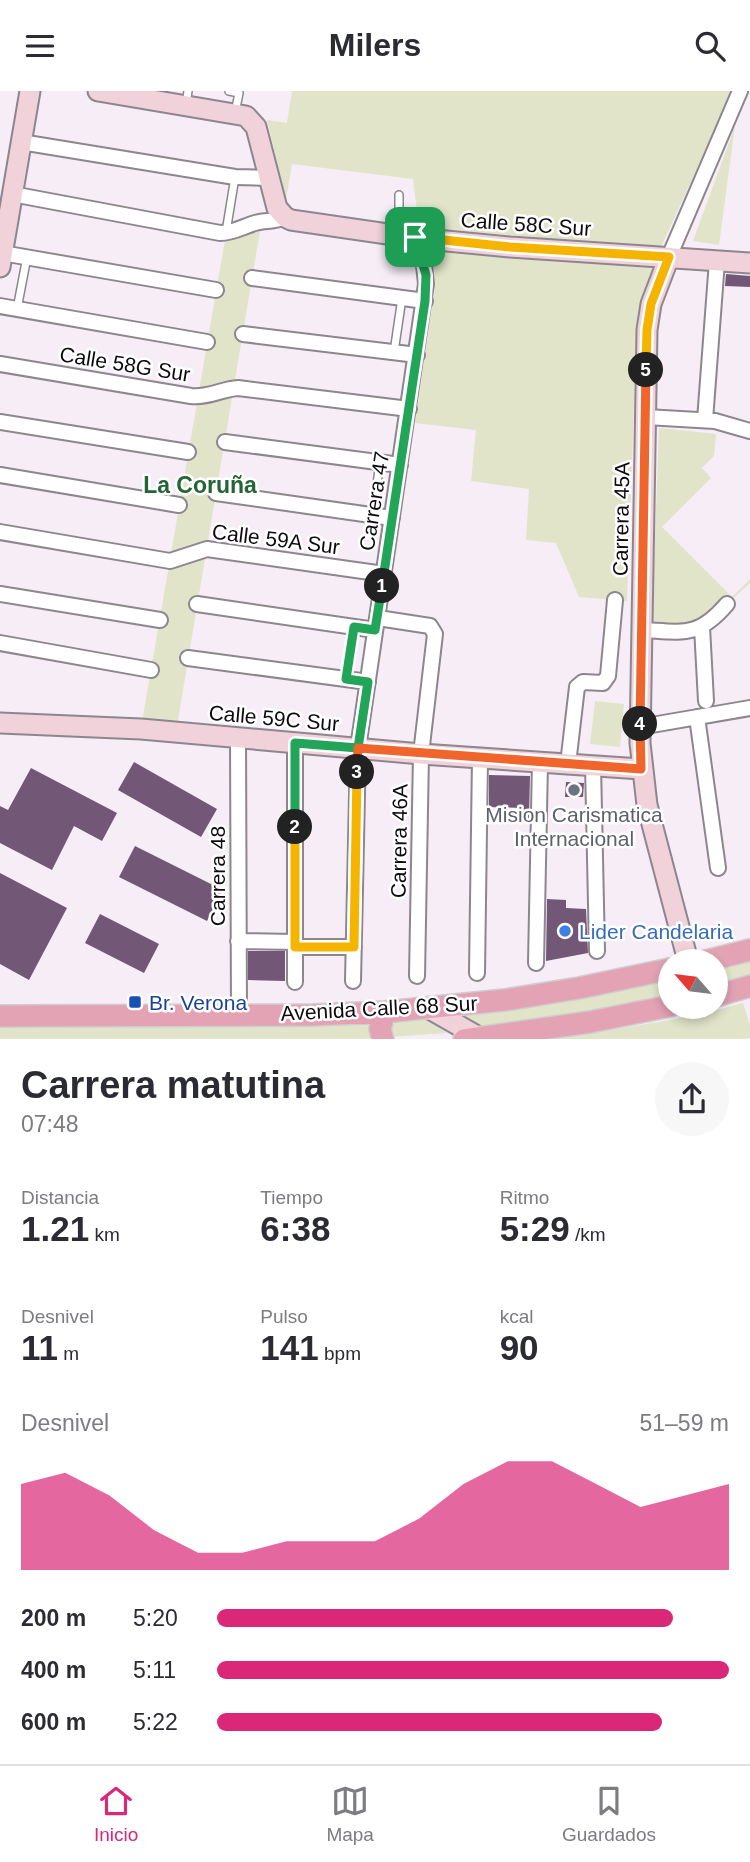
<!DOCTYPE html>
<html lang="es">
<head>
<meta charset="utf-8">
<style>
  body { margin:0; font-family:Arial,sans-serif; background:#f7f7f7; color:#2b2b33; height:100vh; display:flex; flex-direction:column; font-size:26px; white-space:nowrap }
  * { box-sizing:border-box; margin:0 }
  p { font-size:23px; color:#7c7c81 }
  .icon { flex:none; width:38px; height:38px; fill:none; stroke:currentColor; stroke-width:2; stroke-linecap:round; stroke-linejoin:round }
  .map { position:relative; height:948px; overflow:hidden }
  .drawer { display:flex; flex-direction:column; background:#fff; flex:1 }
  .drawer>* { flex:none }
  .needle { width:46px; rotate:298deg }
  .tools { position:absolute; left:658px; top:858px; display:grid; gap:14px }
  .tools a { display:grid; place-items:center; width:70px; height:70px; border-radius:50%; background:#fff; box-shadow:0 4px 10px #0003; font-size:35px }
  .pin { position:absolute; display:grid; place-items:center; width:60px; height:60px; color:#fff; margin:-30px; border-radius:14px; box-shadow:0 4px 10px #0006 }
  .km { position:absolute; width:35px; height:35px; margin:-18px; border-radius:50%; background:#222; color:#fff; font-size:19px; line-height:35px; text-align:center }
  .round { display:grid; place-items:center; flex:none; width:74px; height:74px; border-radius:37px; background:#f7f7f7 }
  .summary { display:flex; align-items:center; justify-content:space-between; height:119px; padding:0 21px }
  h1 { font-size:38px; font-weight:700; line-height:52px }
  .metrics { display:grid; grid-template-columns:repeat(3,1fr); gap:10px; height:119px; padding:7px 21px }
  .metrics div { display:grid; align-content:center }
  .metrics b { font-size:35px; font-weight:700 }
  .metrics small { font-size:19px; font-weight:400 }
  .metrics p { font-size:19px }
  .chart { height:196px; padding:14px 21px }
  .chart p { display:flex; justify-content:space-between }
  .chart svg { width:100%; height:126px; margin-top:7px; fill:#db2777; opacity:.7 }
  ul { padding:0 21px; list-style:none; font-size:23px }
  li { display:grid; grid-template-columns:112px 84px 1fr; align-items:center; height:52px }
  li i { height:18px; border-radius:9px; background:#db2777 }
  header { display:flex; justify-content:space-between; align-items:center; height:91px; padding:0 21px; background:#fff; font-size:32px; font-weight:700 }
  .tab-bar { display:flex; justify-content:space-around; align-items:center; height:98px; border-top:2px solid #e1e1e2; background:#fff; font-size:19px; color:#7c7c81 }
  .tab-bar a { display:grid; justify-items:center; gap:4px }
  .tab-bar .active { color:#db2777 }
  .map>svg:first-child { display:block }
</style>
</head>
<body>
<header><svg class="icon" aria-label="menu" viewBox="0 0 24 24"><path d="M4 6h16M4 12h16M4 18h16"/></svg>Milers<svg class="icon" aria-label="search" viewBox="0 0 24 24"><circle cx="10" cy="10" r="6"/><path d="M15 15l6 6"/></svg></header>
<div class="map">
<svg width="750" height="949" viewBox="0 0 750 949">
  <rect width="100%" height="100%" fill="#f6edf7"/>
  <path fill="#e1e4c9" d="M292,0h441l-73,158 -241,-22 -6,-48 -121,-15 -6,36 -19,-80 20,3z
    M735,35l-16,119 -26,-4z
    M260,140l-83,495 -35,-4 83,-482z
    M433,158l222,18 -9,18 -9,37 -10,279 -48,-4 -23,-54 -30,-3 3,-51 -58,-8 5,-51 -61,-7 20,-135z
    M659,337l57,6 -2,22 -12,12 9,10 -49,49 70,70 18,-18v4l-23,21 -5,-3c-30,24 -32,24 -70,24z
    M595,610l29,3 -4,43 -30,-3z
    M750,868v18l-34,9v-18z
    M670,887v19l-84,17 -105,15 -25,-14z
    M743,912l7,22v13l-6,1h-188l138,-23z
    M425,926l22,16 -102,7h-345v-13l12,-1z"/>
  <path fill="#735776" d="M726,183l24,2v11l-25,-1z
    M134,671l83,47 -16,28 -83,-47z
    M31,677l86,45 -15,28 -28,-15 -22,44 -52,-27v-37l8,4z
    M489,684l41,1 -1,43h-7v-11l-33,-1z
    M566,691l18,1 -1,14h-18z
    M135,755l88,44 -16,31 -88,-44z
    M0,782l67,35 -38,72 -29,-16z
    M547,808l19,1v8l20,1 2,44 -42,8z
    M100,823l59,30 -15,29 -59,-30z
    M248,860h37v30l-37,-1z"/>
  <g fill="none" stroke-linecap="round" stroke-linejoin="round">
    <defs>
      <path id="lane" d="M229,0l10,2 -4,20
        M186,14l2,-14
        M399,104v40
        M226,141l9,-55
        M17,218l10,-52
        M394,261l8,-54
        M373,424l7,-53
        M346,588l8,-52"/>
      <path id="street" d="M21,51l214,35 34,1
        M12,103l208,39c13,0 22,-6 35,-10 10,-3 20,-1 30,-6
        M2,162l214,37
        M669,166l71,-166
        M252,187l173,23
        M0,215l207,36
        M243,243l174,21
        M0,273l191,32c17,2 31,-7 47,-8l171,21
        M646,326l69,4 35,10
        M705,329l12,-159
        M0,331l188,30
        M225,351l175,23
        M0,384l179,30
        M216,402l176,25
        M0,441l170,29 37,-12 177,25
        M0,503l160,26
        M197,513l178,26
        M378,527l52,8 5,8 -14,120 -4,222
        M702,536l4,74
        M642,539c41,2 56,8 85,-26
        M0,552l151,27
        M188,567l180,24
        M697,626l21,151
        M640,636l110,-19
        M238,646l1,278
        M295,652v239
        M568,673l9,-77 6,-5 20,1 5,-7 7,-76
        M593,674l4,186
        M238,850l57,1
        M295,856h59
        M536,872l4,-201
        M477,882l3,-215
        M353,890l5,-233 68,-464 -2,-19 -9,-27"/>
      <path id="secondary" d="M98,0l148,25 10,11 21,81 8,9 6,3 124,18 95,9 240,16
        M669,166l-18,47 -4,26 -7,413 7,62 41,156
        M0,176l30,-176
        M0,632l141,6 280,25 220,15
        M428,917l56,32"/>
      <path id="primary" d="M706,870l44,-11
        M716,905l34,-10
        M0,925l313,-1 72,-3 120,-12 74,-12 91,-19
        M383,949l-3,-11 5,-17
        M464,949l126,-18 80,-16"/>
    </defs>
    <use href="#lane" stroke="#8d868e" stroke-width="10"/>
    <use href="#street" stroke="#8d868e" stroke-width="18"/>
    <use href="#secondary" stroke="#8d868e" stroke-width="23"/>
    <use href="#primary" stroke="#cfcecf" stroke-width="24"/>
    <use href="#lane" stroke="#fff" stroke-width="7"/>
    <use href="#street" stroke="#fff" stroke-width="14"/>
    <use href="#secondary" stroke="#f1d1da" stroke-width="19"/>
    <use href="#primary" stroke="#e3a3b5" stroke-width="21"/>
  </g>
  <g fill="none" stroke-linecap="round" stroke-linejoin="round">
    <defs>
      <path id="split-1" d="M382,495l43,-285 1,-26 -11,-38"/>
      <path id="split-2" d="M295,736v-84l63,5 10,-66 -22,-3 8,-52 21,3 7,-44"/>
      <path id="split-3" d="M295,736v120h59l3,-175"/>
      <path id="split-4" d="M357,681l1,-24 283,21 -1,-45"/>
      <path id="split-5" d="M640,633l6,-354"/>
      <path id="split-6" d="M415,146l95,10 159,10 -18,47 -4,26 -1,40"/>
    </defs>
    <use href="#split-1" stroke="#fff" stroke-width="14"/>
    <use href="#split-2" stroke="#fff" stroke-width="14"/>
    <use href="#split-3" stroke="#fff" stroke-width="14"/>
    <use href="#split-4" stroke="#fff" stroke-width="14"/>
    <use href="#split-5" stroke="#fff" stroke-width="14"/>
    <use href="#split-6" stroke="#fff" stroke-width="14"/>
    <use href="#split-1" stroke="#22a559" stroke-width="9"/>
    <use href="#split-2" stroke="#22a559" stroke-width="9"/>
    <use href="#split-3" stroke="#f5b400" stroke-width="9"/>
    <use href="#split-4" stroke="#f0652b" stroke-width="9"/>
    <use href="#split-5" stroke="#f0652b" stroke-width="9"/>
    <use href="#split-6" stroke="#f5b400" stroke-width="9"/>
  </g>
  <circle fill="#6b7280" stroke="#fff" stroke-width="2.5" cx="574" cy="699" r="7"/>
  <circle fill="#3f7fe0" stroke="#fff" stroke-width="2.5" cx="565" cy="840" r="7"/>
  <rect fill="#1a4fb4" stroke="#fff" stroke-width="2.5" x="128" y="904" width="14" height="14" rx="3.5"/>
  <g text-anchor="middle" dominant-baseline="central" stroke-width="5" stroke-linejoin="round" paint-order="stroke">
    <g font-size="21" fill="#0e0b0e" stroke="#fff">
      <text transform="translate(526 133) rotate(4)">Calle 58C Sur</text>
      <text transform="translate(125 273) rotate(9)">Calle 58G Sur</text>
      <text transform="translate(374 410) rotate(-81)">Carrera 47</text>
      <text transform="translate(621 428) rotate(-89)">Carrera 45A</text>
      <text transform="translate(276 448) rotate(7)">Calle 59A Sur</text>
      <text transform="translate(274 627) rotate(5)">Calle 59C Sur</text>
      <text transform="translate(399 750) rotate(-89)">Carrera 46A</text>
      <text transform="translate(217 785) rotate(-90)">Carrera 48</text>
      <text transform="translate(379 917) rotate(-3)">Avenida Calle 68 Sur</text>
    </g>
    <g font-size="21" fill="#5b616d" stroke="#fff">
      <text x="574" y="723">Mision Carismatica<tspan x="574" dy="24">Internacional</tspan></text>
    </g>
    <g font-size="21" fill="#366cbe" stroke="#fff" text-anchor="start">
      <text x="579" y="840">Lider Candelaria</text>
    </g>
    <g font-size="21" fill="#164399" stroke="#fff" text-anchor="start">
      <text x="149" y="911">Br. Verona</text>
    </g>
    <g font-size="23" font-weight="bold" fill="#246536" stroke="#fff">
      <text x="200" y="394">La Coruña</text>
    </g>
  </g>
</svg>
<div class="tools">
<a><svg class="needle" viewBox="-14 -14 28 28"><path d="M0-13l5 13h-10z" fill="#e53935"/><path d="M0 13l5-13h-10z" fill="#7c7c81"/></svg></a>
</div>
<div class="pin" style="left:415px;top:146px;background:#1e9e55"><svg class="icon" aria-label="arrive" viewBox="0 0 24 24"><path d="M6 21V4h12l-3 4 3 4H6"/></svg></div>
<b class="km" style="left:382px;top:495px">1</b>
<b class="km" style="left:295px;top:736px">2</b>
<b class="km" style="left:357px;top:681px">3</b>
<b class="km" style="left:640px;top:633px">4</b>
<b class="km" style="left:646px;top:279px">5</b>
</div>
<section class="drawer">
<div class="summary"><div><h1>Carrera matutina</h1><p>07:48</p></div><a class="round"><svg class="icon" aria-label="share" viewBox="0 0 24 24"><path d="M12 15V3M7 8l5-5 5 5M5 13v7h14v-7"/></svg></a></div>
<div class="metrics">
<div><p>Distancia</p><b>1.21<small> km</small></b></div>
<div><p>Tiempo</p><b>6:38</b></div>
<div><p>Ritmo</p><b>5:29<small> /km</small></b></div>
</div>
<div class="metrics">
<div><p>Desnivel</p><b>11<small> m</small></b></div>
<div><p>Pulso</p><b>141<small> bpm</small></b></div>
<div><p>kcal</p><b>90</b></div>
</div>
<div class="chart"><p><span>Desnivel</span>51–59 m</p>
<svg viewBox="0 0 160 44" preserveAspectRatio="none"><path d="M0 44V14L10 10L20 18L30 30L40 38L50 38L60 34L70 34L80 34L90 26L100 14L110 6L120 6L130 14L140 22L150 18L160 14V44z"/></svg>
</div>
<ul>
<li><b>200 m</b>5:20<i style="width:89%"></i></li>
<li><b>400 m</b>5:11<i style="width:100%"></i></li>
<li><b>600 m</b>5:22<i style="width:87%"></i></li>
</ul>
</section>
<nav class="tab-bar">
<a class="active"><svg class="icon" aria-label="home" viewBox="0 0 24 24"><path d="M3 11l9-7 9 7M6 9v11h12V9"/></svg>Inicio</a>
<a><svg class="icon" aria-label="map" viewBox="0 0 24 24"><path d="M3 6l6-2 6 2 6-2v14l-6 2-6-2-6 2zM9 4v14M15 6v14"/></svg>Mapa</a>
<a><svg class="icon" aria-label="saved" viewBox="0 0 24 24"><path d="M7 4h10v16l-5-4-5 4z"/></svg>Guardados</a>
</nav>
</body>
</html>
